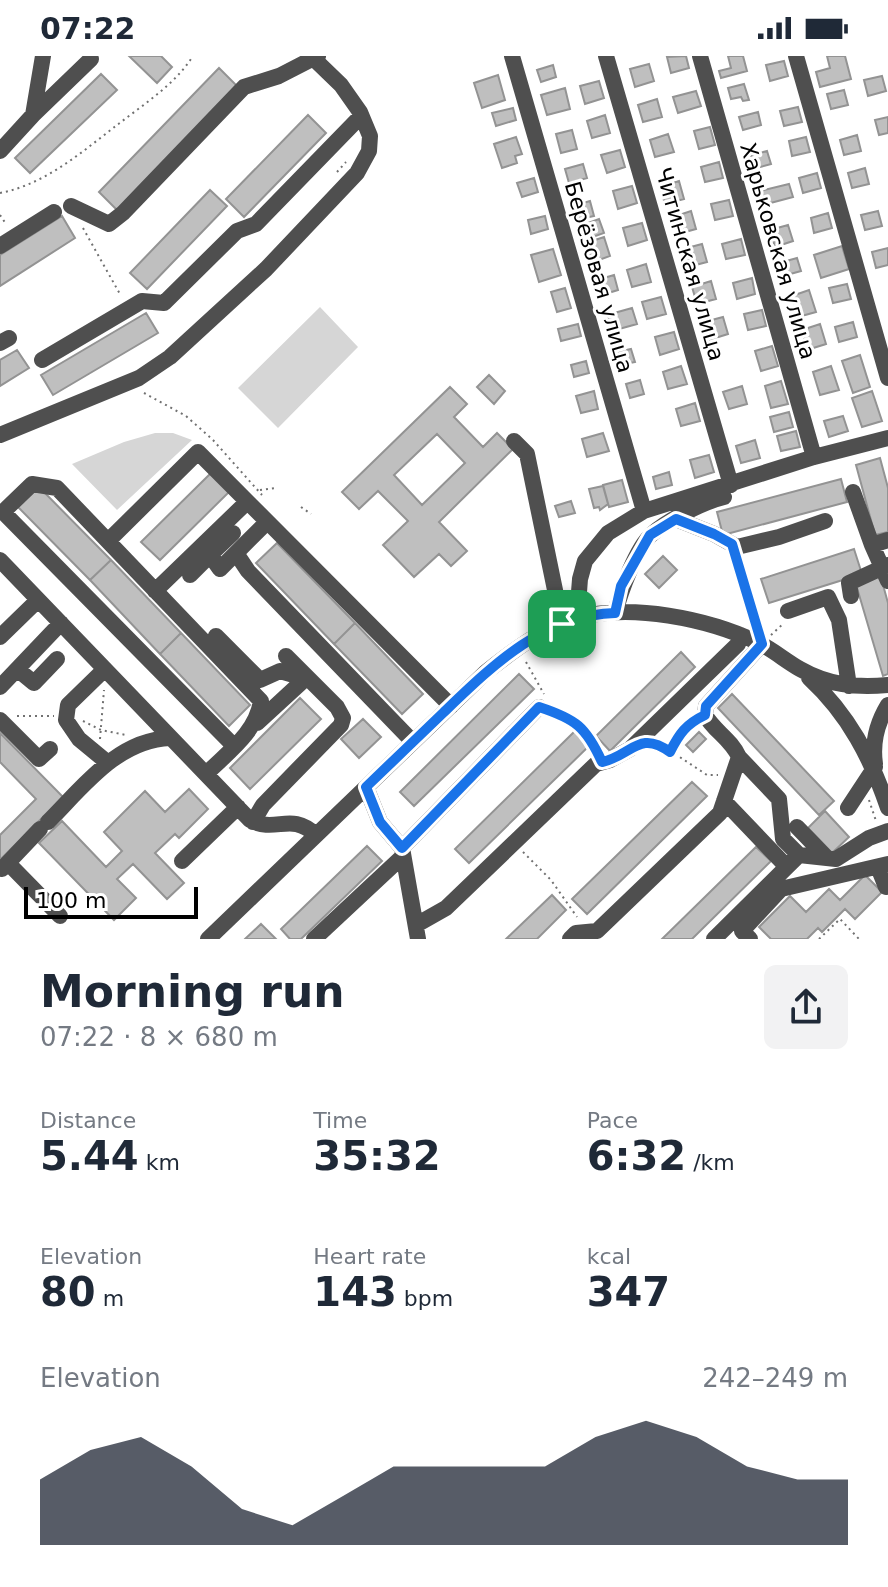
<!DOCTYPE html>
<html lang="en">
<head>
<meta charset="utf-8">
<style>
  body { margin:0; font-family:"DejaVu Sans",sans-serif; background:#f2f2f3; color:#1f2937; height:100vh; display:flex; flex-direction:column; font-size:30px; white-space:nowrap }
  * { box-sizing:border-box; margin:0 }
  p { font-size:26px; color:#747a83 }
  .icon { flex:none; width:44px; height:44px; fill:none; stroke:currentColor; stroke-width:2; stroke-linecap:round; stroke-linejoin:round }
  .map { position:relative; height:883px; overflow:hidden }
  .panel { display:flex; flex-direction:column; background:#fff; flex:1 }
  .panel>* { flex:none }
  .scale { position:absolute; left:24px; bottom:20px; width:174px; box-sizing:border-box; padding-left:8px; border:4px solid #000; border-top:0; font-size:22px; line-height:28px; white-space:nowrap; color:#000; -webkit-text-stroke:6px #fff; paint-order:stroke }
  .pin { position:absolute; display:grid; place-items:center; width:68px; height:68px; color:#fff; margin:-34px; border-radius:16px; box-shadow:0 4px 12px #0006 }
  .round { display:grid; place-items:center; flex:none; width:84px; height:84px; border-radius:12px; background:#f2f2f3 }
  .head { display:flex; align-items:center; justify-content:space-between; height:136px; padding:0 40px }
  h1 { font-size:44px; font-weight:700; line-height:60px }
  .metrics { display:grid; grid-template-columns:repeat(3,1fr); gap:12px; height:136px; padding:8px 40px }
  .metrics div { display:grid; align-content:center }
  .metrics b { font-size:40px; font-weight:700 }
  .metrics small { font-size:22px; font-weight:400 }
  .metrics p { font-size:22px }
  .chart { height:224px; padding:16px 40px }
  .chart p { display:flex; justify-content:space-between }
  .chart svg { width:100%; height:144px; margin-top:8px; fill:#111827; opacity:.7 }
  .status { display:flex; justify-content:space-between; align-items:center; height:56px; padding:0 40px; background:#fff; direction:ltr }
  .status svg { height:22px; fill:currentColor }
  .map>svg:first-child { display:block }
</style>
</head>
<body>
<div class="status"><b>07:22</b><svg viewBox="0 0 49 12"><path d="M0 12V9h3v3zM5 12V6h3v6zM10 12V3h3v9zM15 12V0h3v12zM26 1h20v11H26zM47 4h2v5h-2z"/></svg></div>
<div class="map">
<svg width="888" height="883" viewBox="0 0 888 883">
  <rect width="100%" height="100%" fill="#fff"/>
  <path fill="#d6d6d6" d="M320,251l38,40 -80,81 -40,-40z
    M155,377h18l19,7 -75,70 -45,-46 52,-22z"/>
  <path fill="#bfbfbf" stroke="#939393" stroke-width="2" fill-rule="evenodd" d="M129,0h32l11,11 -15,16z
    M686,0l3,12 -18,5 -4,-16z
    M728,0h15l4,15 -26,7 -2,-7 12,-3z
    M827,0h18l6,23 -31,8 -4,-15 14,-4z
    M784,5l4,15 -18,5 -4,-16z
    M649,8l5,17 -19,6 -5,-18z
    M553,9l3,12 -15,5 -4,-12z
    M219,12l18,18 -120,124 -18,-18z
    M101,18l16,16 -87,83 -15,-15z
    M498,19l7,25 -23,8 -8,-25z
    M882,20l4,15 -18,5 -4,-16z
    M599,25l5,17 -19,6 -5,-18z
    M744,28l5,16 -6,1 -2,-4 -10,2 -3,-11z
    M565,32l5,21 -23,6 -6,-20z
    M844,34l4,15 -17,4 -4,-15z
    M696,35l5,15 -23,7 -5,-16z
    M657,43l5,18 -19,5 -5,-17z
    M798,51l4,15 -18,4 -4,-15z
    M513,52l3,12 -20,6 -4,-13z
    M758,56l3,13 -18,5 -4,-13z
    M308,59l18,18 -82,84 -18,-18z
    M605,59l5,18 -18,5 -5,-17z
    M888,61v16l-9,2 -4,-15z
    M710,71l5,18 -16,4 -5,-18z
    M572,74l5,19 -16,4 -5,-19z
    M668,78l6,18 -19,5 -5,-17z
    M857,79l4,16 -17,4 -4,-15z
    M516,81l6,17 -7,2 2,7 -15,5 -8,-24z
    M806,81l4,15 -18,4 -3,-15z
    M620,94l5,17 -18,6 -6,-18z
    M767,95l4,13 -18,5 -4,-13z
    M719,106l4,16 -18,4 -4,-15z
    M583,108l4,14 -18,5 -4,-14z
    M865,112l4,16 -17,4 -4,-15z
    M817,117l4,15 -18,5 -4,-15z
    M534,122l4,14 -16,5 -5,-14z
    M679,125l5,18 -19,5 -5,-17z
    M789,128l4,13 -30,8 -3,-14z
    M632,130l5,17 -19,6 -5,-18z
    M210,134l17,16 -80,83 -17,-16z
    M729,144l4,16 -18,4 -4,-16z
    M590,145l4,15 -14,3 -4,-14z
    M691,155l5,18 -18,5 -5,-17z
    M878,155l4,15 -17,4 -4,-15z
    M828,157l4,15 -18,5 -3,-15z
    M62,160l13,22 -75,48v-31z
    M545,160l3,13 -17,5 -3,-14z
    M599,163l5,14 -17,6 -5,-14z
    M642,167l5,17 -19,6 -5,-18z
    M788,169l5,16 -18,6 -5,-17z
    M604,181l6,19 -11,4 -2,-5 -6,2 -5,-14z
    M741,183l4,16 -19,4 -4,-15z
    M702,188l5,18 -19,5 -5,-18z
    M842,190l7,23 -28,9 -7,-23z
    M888,192v17l-12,3 -4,-16z
    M553,193l8,26 -22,7 -8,-27z
    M797,202l4,13 -18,5 -4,-13z
    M646,208l5,18 -19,5 -5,-17z
    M614,219l4,15 -16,5 -5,-15z
    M752,222l3,16 -18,5 -4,-16z
    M711,225l5,18 -19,5 -5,-17z
    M847,228l4,15 -18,4 -4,-15z
    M565,232l6,20 -14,4 -6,-20z
    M809,234l7,22 -18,5 -6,-21z
    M661,241l5,17 -19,5 -5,-17z
    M632,252l5,16 -18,5 -2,-5 -7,2 -3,-11z
    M762,254l4,16 -18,4 -4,-16z
    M146,257l12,20 -105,62 -12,-20z
    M723,261l5,17 -19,6 -5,-18z
    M853,266l4,15 -18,5 -4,-15z
    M578,268l3,12 -20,5 -3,-12z
    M820,268l6,20 -19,6 -5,-20z
    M674,276l5,17 -19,6 -5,-18z
    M772,290l6,20 -17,5 -6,-20z
    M631,293l4,13 -15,3 -3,-13z
    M17,294l12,18 -29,18v-26z
    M860,299l10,32 -17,6 -11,-32z
    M586,305l3,12 -15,4 -3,-12z
    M681,310l6,18 -19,5 -5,-17z
    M831,310l8,24 -19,5 -7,-23z
    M489,319l16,16 -11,13 -17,-17z
    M640,324l4,14 -14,4 -4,-14z
    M781,325l7,23 -17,4 -6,-22z
    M742,330l5,18 -18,5 -6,-17z
    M450,331l17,17 -13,13 29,30 14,-14 16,16 -74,73 28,29 -16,15 -12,-12 -25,23 -31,-32 25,-24 -30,-30 -19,18 -17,-17zM437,378l28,29 -43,42 -28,-30z
    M594,335l4,18 -17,4 -5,-17z
    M872,335l10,30 -20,6 -10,-29z
    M695,347l5,18 -19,5 -5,-17z
    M789,356l4,15 -19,5 -4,-15z
    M843,360l5,15 -19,6 -5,-16z
    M796,375l4,16 -19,4 -4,-15z
    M603,377l6,18 -22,6 -5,-18z
    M755,384l5,18 -19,5 -5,-17z
    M709,399l5,17 -19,6 -5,-18z
    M880,402l8,30v44l-13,3 -19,-70z
    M669,416l3,13 -16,4 -3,-12z
    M211,417l18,19 -69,68 -19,-18z
    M841,423l6,23 -124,33 -6,-23z
    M622,424l6,22 -19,5 -6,-22z
    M603,430l5,18 -8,6 -1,-3 -5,1 -5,-19z
    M39,431l72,73 -21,20 -72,-73z
    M571,445l4,12 -16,4 -4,-11z
    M277,487l78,80 -21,21 -78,-81z
    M854,493l8,25 -93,29 -8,-24z
    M663,500l14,14 -18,18 -14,-14z
    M111,504l70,73 -21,21 -70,-74z
    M880,518l8,29v71l-5,2 -28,-95z
    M355,567l68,71 -21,20 -68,-70z
    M181,577l69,72 -21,21 -69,-72z
    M681,596l14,15 -85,84 -14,-15z
    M519,618l15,15 -120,117 -14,-14z
    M732,638l102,107 -15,14 -101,-107z
    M300,642l21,21 -71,70 -20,-21z
    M363,663l18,18 -22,21 -18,-19z
    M575,675l14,15 -120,117 -14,-14z
    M699,676l7,7 -13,13 -7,-7z
    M0,677l63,64 -63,63v-25l36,-36 -36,-37z
    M692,726l15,14 -120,118 -15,-15z
    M189,733l19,20 -29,29 -4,-4 -20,19 29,30 -17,16 -34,-35 -16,15 19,19 -22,22 -75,-77 23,-22 44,46 16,-16 -18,-19 41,-41 20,21z
    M825,755l24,26 -17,16 -24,-25z
    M367,790l15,15 -81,78h-11l-9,-10z
    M756,791l15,14 -79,78h-30z
    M865,819l17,17 -27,27 -10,-10 -23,23 -4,-4 -11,11h-36l-12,-12 31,-31 16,16 23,-23 11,11z
    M552,839l14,15 -29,29h-31z
    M261,868l15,15h-31z"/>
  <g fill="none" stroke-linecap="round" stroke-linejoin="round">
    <path stroke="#717171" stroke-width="2" stroke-dasharray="2 4" stroke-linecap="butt" d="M337,116l9,-10
      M0,137c47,-9 84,-43 121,-71 26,-20 54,-38 72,-66
      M0,159l6,9
      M83,172l38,68
      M144,337l42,23 27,24 49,55
      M260,434l17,-2
      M301,451l10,7
      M737,505l20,67
      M771,579l13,-12
      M526,606l18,32
      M553,656c20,6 35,19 44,39
      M17,660h37
      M83,665l18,9 25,5
      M100,683l4,-49
      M654,688h6l47,31h11
      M671,695l9,-18 13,-12
      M869,744l7,21
      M523,796l28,28 26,37
      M819,883l21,-20 19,20"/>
    <path stroke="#4f4f4f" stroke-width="16" d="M512,0l132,455
      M606,0l125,429
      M700,0l114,401
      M796,0l92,322
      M33,59l58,-56
      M0,95l33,-36 10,-59
      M71,150l38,18 14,-11 121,-126 35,-11 39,-20
      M0,190l54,-34
      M0,287l9,-5
      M42,304l100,-59 22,2 73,-72 19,-7 105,-108
      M0,379l139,-57 31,-21 96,-88 91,-96 12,-22 1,-15 -10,-24 -19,-27 -30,-29
      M514,385l13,13 35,170
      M853,436l19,53 16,-5
      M676,463l38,15 23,13 42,-10 46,-16
      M267,466l-31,31 12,18 165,171
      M233,477l-23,22 10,14 16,-16
      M108,485l90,-89 253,254
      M872,489l16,36
      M0,504l250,260c27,14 40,-9 66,15
      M190,519l20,-20
      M155,535l92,-89
      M851,540l-2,-13 39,-18
      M788,555l40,-14 11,23 10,66
      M615,557c5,-20 21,-65 37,-79 16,-14 51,-32 72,-37
      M577,562l3,-39 5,-18 23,-28 36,-22 170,-54 74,-19
      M216,580l44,44 20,-9 24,7
      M0,581l38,-37
      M17,613l17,14 23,-24
      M105,613l-37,36 -2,15 13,19 29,24
      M809,622c40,37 62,80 79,130
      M0,631l61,-64
      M0,664l39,39 11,-10
      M257,667l49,-45
      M875,708c-3,-21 2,-41 13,-59
      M206,718c22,-22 50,-41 55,-73l-204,-213 -25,-4 -29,28 231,234
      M366,731l14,35 22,26 16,91
      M724,745l63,66
      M848,752l27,-41
      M48,766c34,-34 69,-82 122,-84
      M253,766l10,-17 78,-80 2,-7 -6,-11 -51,-51
      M797,771l30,31
      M402,792l137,-141
      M799,799l37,4 33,-21 19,-7
      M182,805l56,-54
      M8,807l52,53
      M878,811l8,20
      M2,813l38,-40
      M416,869l30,-17 150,-144 14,-4 20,-11 108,-105 3,-9
      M208,883l278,-267c28,-22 55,-43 89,-53 54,-17 134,0 184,24 14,7 27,18 41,26 28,16 56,19 88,16
      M314,883l89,-83
      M570,883l6,-6 21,-2 123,-118 19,-56c-8,-18 -25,-26 -34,-42l1,-9 56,-62
      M714,883l85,-84 -16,-16 -4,-40 -40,-42
      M750,883l-8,-8 39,-42 107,-25"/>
  </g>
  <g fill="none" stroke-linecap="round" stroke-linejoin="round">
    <defs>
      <path id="route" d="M676,463l38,15 18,10 30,100 -56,62 -1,9c-19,9 -26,19 -35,37 -31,-23 -39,4 -68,10 -16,-35 -26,-43 -63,-55l-137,141 -22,-26 -14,-35c26,-25 51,-49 77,-74 49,-47 100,-98 172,-100l6,-27 29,-51z"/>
    </defs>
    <use href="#route" stroke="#fff" stroke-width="16"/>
    <use href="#route" stroke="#1a73e8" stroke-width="10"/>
  </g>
  <g text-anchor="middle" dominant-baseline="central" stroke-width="6" stroke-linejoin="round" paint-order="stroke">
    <g font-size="22" fill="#000" stroke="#fff">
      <text transform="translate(778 195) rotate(74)">Харьковская улица</text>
      <text transform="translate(690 208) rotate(74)">Читинская улица</text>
      <text transform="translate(599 221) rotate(74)">Берёзовая улица</text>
    </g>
  </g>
</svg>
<div class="scale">100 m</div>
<div class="pin" style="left:562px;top:568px;background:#1e9e55"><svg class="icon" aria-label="arrive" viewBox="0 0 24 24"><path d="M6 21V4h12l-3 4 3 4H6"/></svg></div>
</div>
<section class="panel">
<div class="head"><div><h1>Morning run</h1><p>07:22 · 8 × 680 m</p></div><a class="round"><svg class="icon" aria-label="share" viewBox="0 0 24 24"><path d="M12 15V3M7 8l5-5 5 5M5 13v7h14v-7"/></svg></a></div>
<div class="metrics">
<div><p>Distance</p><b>5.44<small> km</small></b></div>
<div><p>Time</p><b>35:32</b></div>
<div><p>Pace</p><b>6:32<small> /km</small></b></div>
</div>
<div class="metrics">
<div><p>Elevation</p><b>80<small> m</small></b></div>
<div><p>Heart rate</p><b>143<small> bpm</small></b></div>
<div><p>kcal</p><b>347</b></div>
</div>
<div class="chart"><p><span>Elevation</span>242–249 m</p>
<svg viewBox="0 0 160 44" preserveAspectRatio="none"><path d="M0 44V24L10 15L20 11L30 20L40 33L50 38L60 29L70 20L80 20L90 20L100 20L110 11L120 6L130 11L140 20L150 24L160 24V44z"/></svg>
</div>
</section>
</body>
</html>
